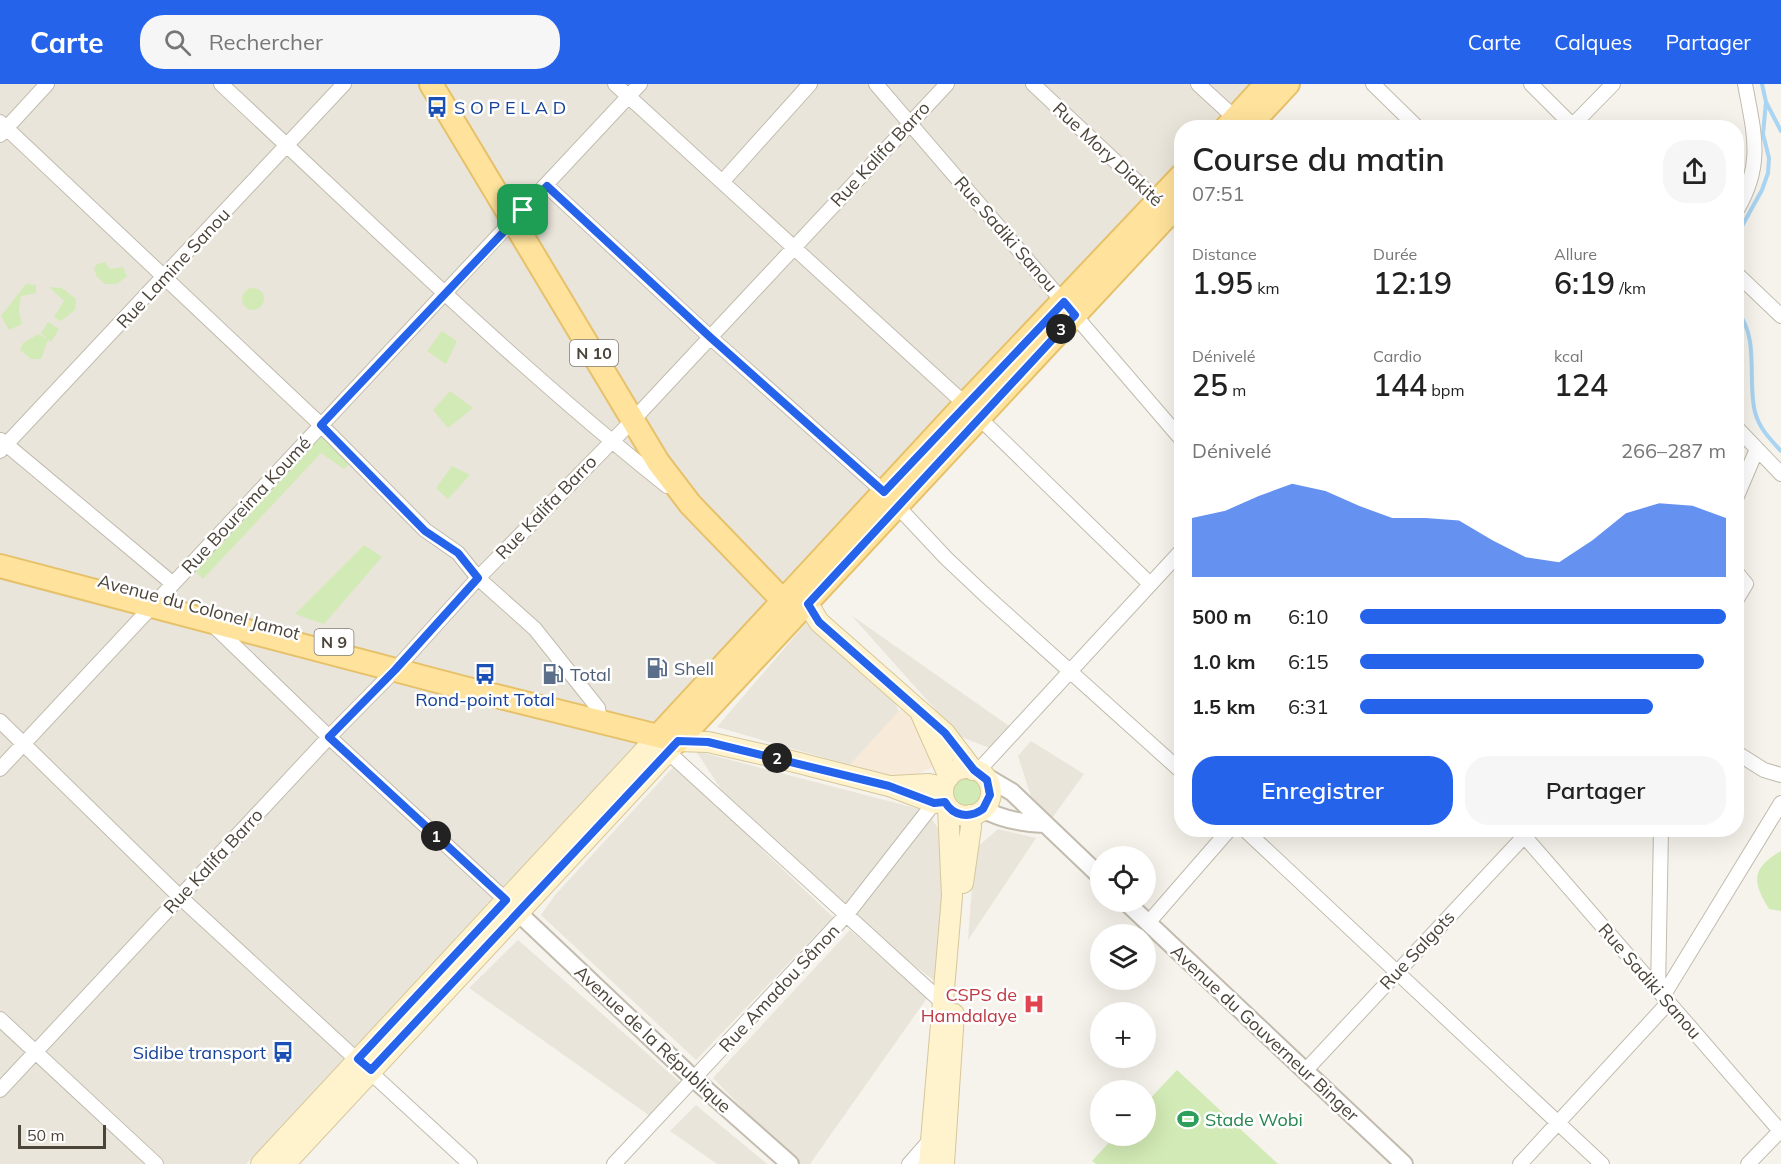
<!DOCTYPE html>
<html lang="fr">
<head>
<meta charset="utf-8">
<style>
  body { margin:0; font-family:Mulish,sans-serif; background:#f6f6f6; color:#222; height:100vh; display:flex; flex-direction:column; font-size:22px; white-space:nowrap }
  * { box-sizing:border-box; margin:0 }
  p { font-size:20px; color:#767676 }
  .icon { flex:none; width:33px; height:33px; fill:none; stroke:currentColor; stroke-width:2; stroke-linecap:round; stroke-linejoin:round }
  .map { position:relative; flex:1; overflow:hidden }
  .sheet { position:absolute; left:1174px; top:36px; width:570px; height:717px; display:flex; flex-direction:column; background:#fff; border-radius:24px; box-shadow:0 6px 24px #0002 }
  .sheet>* { flex:none }
  .fabs { position:absolute; left:1090px; top:762px; display:grid; gap:12px }
  .fabs a { display:grid; place-items:center; width:66px; height:66px; border-radius:50%; background:#fff; box-shadow:0 6px 24px #0002; font-size:30px }
  .scale { position:absolute; left:18px; bottom:15px; width:88px; box-sizing:border-box; padding-left:6px; border:3px solid #4b4439; border-top:0; font-size:16px; line-height:21px; white-space:nowrap; color:#4b4439; -webkit-text-stroke:4px #fff; paint-order:stroke }
  .pin { position:absolute; display:grid; place-items:center; width:51px; height:51px; color:#fff; margin:-26px; border-radius:12px; box-shadow:0 3px 9px #0006 }
  .km { position:absolute; width:30px; height:30px; margin:-15px; border-radius:50%; background:#222; color:#fff; font-size:16px; line-height:30px; text-align:center }
  .round { display:grid; place-items:center; flex:none; width:63px; height:63px; border-radius:24px; background:#f6f6f6 }
  .head { display:flex; align-items:center; justify-content:space-between; height:102px; padding:0 18px }
  h1 { font-size:33px; font-weight:600; line-height:45px }
  .stats { display:grid; grid-template-columns:repeat(3,1fr); gap:9px; height:102px; padding:6px 18px }
  .stats div { display:grid; align-content:center }
  .stats b { font-size:30px; font-weight:600 }
  .stats small { font-size:16px; font-weight:400 }
  .stats p { font-size:16px }
  .chart { height:168px; padding:12px 18px }
  .chart p { display:flex; justify-content:space-between }
  .chart svg { width:100%; height:108px; margin-top:6px; fill:#2563eb; opacity:.7 }
  .primary-button { display:flex; gap:12px; margin-top:auto; padding:12px 18px }
  .primary-button a { flex:1; height:69px; border-radius:24px; background:#2563eb; color:#fff; font-size:24px; font-weight:600; line-height:69px; text-align:center }
  .primary-button a+a { background:#f6f6f6; color:#222 }
  ul { padding:0 18px; list-style:none; font-size:20px }
  li { display:grid; grid-template-columns:96px 72px 1fr; align-items:center; height:45px }
  li i { height:15px; border-radius:8px; background:#2563eb }
  header { display:flex; align-items:center; gap:36px; box-sizing:border-box; height:84px; padding:0 30px; background:#2563eb; color:#fff }
  header strong { font-size:28px }
  nav { display:flex; gap:33px; margin-inline-start:auto; font-size:21px }
  .search { width:420px; height:54px; background:#f6f6f6; display:flex; align-items:center; gap:15px; box-sizing:border-box; padding:0 21px; border-radius:24px; color:#767676; font-size:22px }
  .map>svg:first-child { display:block }
</style>
</head>
<body>
<header>
<strong>Carte</strong>
<div class="search"><svg class="icon" aria-label="search" viewBox="0 0 24 24"><circle cx="10" cy="10" r="6"/><path d="M15 15l6 6"/></svg>Rechercher</div>
<nav><a>Carte</a><a>Calques</a><a>Partager</a></nav>
</header>
<div class="map">
<svg width="1781" height="1080" viewBox="0 0 1781 1080">
  <rect width="100%" height="100%" fill="#f6f3ec"/>
  <path fill="#eae5da" d="M0,0h1252l-41,43 -29,1v31l-936,1005h-246z
    M851,531l161,113 -20,21 -33,-13z
    M806,539l87,75 17,39 -36,35 -157,-45z
    M1031,657l53,33 -34,47 -16,-15 -16,-50z
    M696,667l231,60 20,32 -11,139 -89,-68 -121,-117z
    M678,678l30,36 125,119 -137,143 -155,-145 14,-20z
    M998,745l38,9 -68,102 7,-91z
    M850,846l77,68 -117,166h-13l-84,-86z
    M518,856l164,144 -32,32 -181,-128z
    M696,1021l71,59h-50l-47,-33z"/>
  <path fill="#f7ead8" d="M905,620l13,16 16,46 -22,11 -9,2 -57,-10z"/>
  <path fill="#d2eab5" d="M105,178l5,7 13,-2 4,9 -10,8h-12l-8,-7 -3,-8 3,-5z
    M26,200l10,1v8l-15,3 -2,15 3,13 -13,6 -8,-14z
    M49,203l13,1 14,11 -1,11 -14,11 -7,-4 10,-16z
    M242 215a11 11 0 1 1 22 0a11 11 0 1 1-22 0Z
    M48,238l11,7 -8,13 -3,-2 -7,19h-10l-11,-9 3,-7 15,-9 10,5 -7,-6z
    M442,247l15,10 -11,23 -19,-13z
    M450,307l23,17 -25,20 -15,-18z
    M322,345l30,32 -8,8 -23,-16 -118,126 -13,-13z
    M452,382l18,9 -22,24 -12,-11z
    M364,461l18,12 -58,67 -29,-10z
    M947 709a18 18 0 1 1 36 0a18 18 0 1 1-36 0Z
    M1781,767v60l-12,-2c-17,-28 -18,-40 12,-58z
    M1177,986l101,94h-182l-4,-3 23,-25h31v-33z"/>
  <g fill="none" stroke-linecap="round" stroke-linejoin="round">
    <path stroke="#a9d4f2" stroke-width="4" d="M1762,0l4,18 15,29
      M1737,151l25,-45 6,-17 1,-15 -6,-24 3,-32
      M1737,227c23,27 10,70 18,101 4,16 15,27 26,39"/>
    <defs>
      <path id="minor" d="M221,0c147,136 290,278 446,402
        M615,0l350,320 185,180
        M876,0l306,356
        M1033,0l149,140
        M1198,0l37,34
        M1373,0l45,44
        M1531,0l44,44
        M0,38l321,303 104,105 33,23 20,25 57,51 63,79 2,14
        M1570,44l43,-44
        M0,51l47,-51
        M723,97l87,-97
        M547,102l163,151 174,155 62,66 37,35 199,179
        M1737,126c27,-46 17,-77 8,-126
        M1737,190l44,42
        M1737,344l44,46
        M1,356l171,143
        M0,367l344,-367
        M1737,412l20,-47
        M1737,489l9,11 -9,15
        M214,542l115,111 177,163
        M0,637l180,176 290,267
        M668,668l274,250
        M1737,669l27,17 17,5
        M0,685l640,-685
        M978,687l204,-221
        M1245,746l357,334
        M1519,746l262,302
        M1148,839l81,-93
        M1658,907l3,-161
        M1663,912l118,-193
        M0,935l156,145
        M1305,987l225,-241
        M0,1006l329,-353 66,-67 83,-92 155,-158 314,-336
        M614,1080l234,-251 86,-110
        M909,1080l22,-25
        M1520,1080l148,-161
        M1748,1080l32,-33"/>
      <path id="tertiary" d="M983,691l29,17 89,85
        M983,725c19,11 40,14 61,15
        M1126,818l278,262
        M509,820l185,175 96,85"/>
      <path id="secondary" d="M808,520l11,18 126,111 28,37
        M921,630l28,63
        M943 708a24 24 0 1 1 48 0a24 24 0 1 1-48 0Z
        M893,702l36,-2 14,3
        M963,799l8,-56 -1,-12
        M261,1080l397,-428
        M285,1080l393,-423 30,1 79,18 102,26 45,17 11,-1
        M929,1080l23,-268 -4,-89
        M944,1080l10,-150"/>
      <path id="primary" d="M431,0l227,378 32,42 104,108
        M1226,44l40,-44
        M1247,44l41,-44
        M0,482l464,122 214,53 504,-541
        M658,652l307,-332 217,-229"/>
    </defs>
    <use href="#minor" stroke="#c2bbae" stroke-width="16"/>
    <use href="#tertiary" stroke="#c2bbae" stroke-width="20"/>
    <use href="#secondary" stroke="#d6c79b" stroke-width="22"/>
    <use href="#primary" stroke="#e6c16a" stroke-width="26"/>
    <use href="#minor" stroke="#fff" stroke-width="14"/>
    <use href="#tertiary" stroke="#fff" stroke-width="16"/>
    <use href="#secondary" stroke="#fff3cd" stroke-width="20"/>
    <use href="#primary" stroke="#ffe39c" stroke-width="22"/>
  </g>
  <g fill="none" stroke-linecap="round" stroke-linejoin="round">
    <defs>
      <path id="route" d="M547,102l163,151 174,155 180,-190 11,13 -267,289 11,18 126,111 29,37 13,10 3,15 -7,14c-14,10 -30,7 -38,-7l-11,1 -45,-17 -181,-44 -30,-1 -307,329 -13,-11 148,-159 -177,-163 66,-67 83,-92 -20,-25 -33,-22 -104,-106z"/>
    </defs>
    <use href="#route" stroke="#fff" stroke-width="12"/>
    <use href="#route" stroke="#2563eb" stroke-width="8"/>
  </g>
  <defs>
    <symbol id="bus-bare" viewBox="-9 -9 18 18"><path d="M-5-6H5V4H4V6H2V4H-2V6H-4V4H-5ZM-3.5-4V0h7V-4ZM-3.5 1.2v1.5H-2V1.2ZM2 1.2v1.5H3.5V1.2Z" fill="#1a4fb4" stroke="#fff" stroke-width="2.5" paint-order="stroke"/></symbol>
    <symbol id="fuel-bare" viewBox="-9 -9 18 18"><path d="M-5.5-6h7V0h2V4h1.3V-2.5L3-4.5l.8-.8L6-3V5H2.5V1h-1V6h-7ZM-4.2-4.7v3.2H.2V-4.7Z" fill="#5c6f8a" stroke="#fff" stroke-width="2.5" paint-order="stroke"/></symbol>
    <symbol id="hospital-bare" viewBox="-9 -9 18 18"><path d="M-5-5h3v3.5h4V-5h3V5h-3V1.5h-4V5h-3Z" fill="#e0444e" stroke="#fff" stroke-width="2.5" paint-order="stroke"/></symbol>
    <symbol id="stadium-bare" viewBox="-9 -9 18 18"><path d="M0-5a6.5 5 0 1 0 0 10a6.5 5 0 1 0 0-10ZM-3.5-1.8h7v3.6h-7Z" fill="#2e9e5b" stroke="#fff" stroke-width="2.5" paint-order="stroke"/></symbol>
  </defs>
  <g fill-rule="evenodd">
    <use href="#bus-bare" x="422" y="8" width="30" height="30"/>
    <use href="#fuel-bare" x="642" y="569" width="30" height="30"/>
    <use href="#bus-bare" x="470" y="575" width="30" height="30"/>
    <use href="#fuel-bare" x="538" y="575" width="30" height="30"/>
    <use href="#hospital-bare" x="1019" y="905" width="30" height="30"/>
    <use href="#bus-bare" x="268" y="953" width="30" height="30"/>
    <use href="#stadium-bare" x="1173" y="1020" width="30" height="30"/>
  </g>
  <g text-anchor="middle" dominant-baseline="central" stroke-width="5" stroke-linejoin="round" paint-order="stroke">
    <g fill="#fff" stroke="#817c74" stroke-width="1.5">
      <rect x="570" y="256" width="48" height="26" rx="4.5"/>
      <rect x="314.5" y="545" width="39" height="26" rx="4.5"/>
    </g>
    <g font-size="16" font-weight="bold" fill="#4b4439">
      <text x="594" y="269">N 10</text>
      <text x="334" y="558">N 9</text>
    </g>
    <g font-size="18" fill="#164399" stroke="#fff" text-anchor="start">
      <text x="454" y="23">S O P E L A D</text>
      <text x="485" y="615" text-anchor="middle">Rond-point Total</text>
      <text x="266" y="968" text-anchor="end">Sidibe transport</text>
    </g>
    <g font-size="18" fill="#4b4439" stroke="#fff">
      <text transform="translate(880 70) rotate(-47)">Rue Kalifa Barro</text>
      <text transform="translate(1108 70) rotate(43)">Rue Mory Diakité</text>
      <text transform="translate(1006 150) rotate(49)">Rue Sadiki Sanou</text>
      <text transform="translate(173 184) rotate(-47)">Rue Lamine Sanou</text>
      <text transform="translate(246 421) rotate(-47)">Rue Boureima Koumé</text>
      <text transform="translate(546 423) rotate(-46)">Rue Kalifa Barro</text>
      <text transform="translate(199 523) rotate(15)">Avenue du Colonel Jamot</text>
      <text transform="translate(213 777) rotate(-47)">Rue Kalifa Barro</text>
      <text transform="translate(1417 866) rotate(-47)">Rue Salgots</text>
      <text transform="translate(1650 897) rotate(49)">Rue Sadiki Sanou</text>
      <text transform="translate(779 904) rotate(-47)">Rue Amadou Sânon</text>
      <text transform="translate(1265 949) rotate(43)">Avenue du Gouverneur Binger</text>
      <text transform="translate(653 955) rotate(43)">Avenue de la République</text>
    </g>
    <g font-size="18" fill="#4e5e75" stroke="#fff" text-anchor="start">
      <text x="674" y="584">Shell</text>
      <text x="570" y="590">Total</text>
    </g>
    <g font-size="18" fill="#be3a42" stroke="#fff" text-anchor="end">
      <text x="1017" y="910">CSPS de<tspan x="1017" dy="21">Hamdalaye</tspan></text>
    </g>
    <g font-size="18" fill="#27864d" stroke="#fff" text-anchor="start">
      <text x="1205" y="1035">Stade Wobi</text>
    </g>
  </g>
</svg>
<div class="fabs">
<a><svg class="icon" aria-label="locate" viewBox="0 0 24 24"><circle cx="12" cy="12" r="6"/><path d="M12 2v4M12 18v4M2 12h4M18 12h4"/></svg></a>
<a><svg class="icon" aria-label="layers" viewBox="0 0 24 24"><path d="M12 4l9 5-9 5-9-5zM3 14l9 5 9-5"/></svg></a>
<a>+</a>
<a>−</a>
</div>
<div class="scale">50 m</div>
<div class="pin" style="left:523px;top:126px;background:#1e9e55"><svg class="icon" aria-label="arrive" viewBox="0 0 24 24"><path d="M6 21V4h12l-3 4 3 4H6"/></svg></div>
<b class="km" style="left:436px;top:752px">1</b>
<b class="km" style="left:777px;top:674px">2</b>
<b class="km" style="left:1061px;top:245px">3</b>
<section class="sheet">
<div class="head"><div><h1>Course du matin</h1><p>07:51</p></div><a class="round"><svg class="icon" aria-label="share" viewBox="0 0 24 24"><path d="M12 15V3M7 8l5-5 5 5M5 13v7h14v-7"/></svg></a></div>
<div class="stats">
<div><p>Distance</p><b>1.95<small> km</small></b></div>
<div><p>Durée</p><b>12:19</b></div>
<div><p>Allure</p><b>6:19<small> /km</small></b></div>
</div>
<div class="stats">
<div><p>Dénivelé</p><b>25<small> m</small></b></div>
<div><p>Cardio</p><b>144<small> bpm</small></b></div>
<div><p>kcal</p><b>124</b></div>
</div>
<div class="chart"><p><span>Dénivelé</span>266–287 m</p>
<svg viewBox="0 0 160 44" preserveAspectRatio="none"><path d="M0 44V20L10 17L20 11L30 6L40 9L50 15L60 20L70 20L80 21L90 29L100 36L110 38L120 29L130 18L140 14L150 15L160 20V44z"/></svg>
</div>
<ul>
<li><b>500 m</b>6:10<i style="width:100%"></i></li>
<li><b>1.0 km</b>6:15<i style="width:94%"></i></li>
<li><b>1.5 km</b>6:31<i style="width:80%"></i></li>
</ul>
<div class="primary-button"><a>Enregistrer</a><a>Partager</a></div>
</section>
</div>
</body>
</html>
